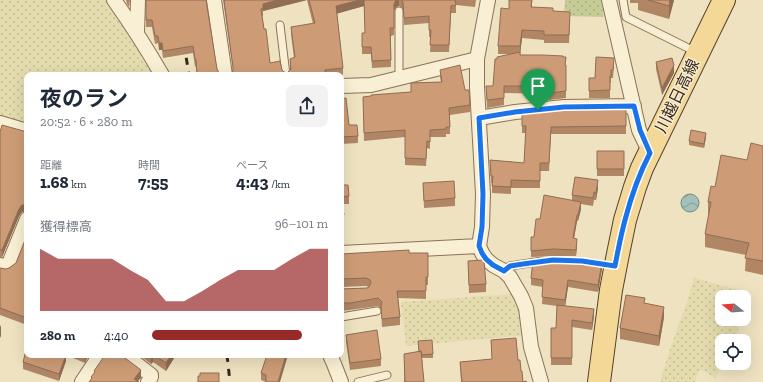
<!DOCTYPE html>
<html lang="ja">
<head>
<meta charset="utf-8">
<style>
  body { margin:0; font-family:"Zilla Slab","Noto Sans JP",serif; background:#f2f2f3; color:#1f2937; height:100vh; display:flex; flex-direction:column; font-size:15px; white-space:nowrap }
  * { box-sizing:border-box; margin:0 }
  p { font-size:13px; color:#747a83 }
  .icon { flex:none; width:22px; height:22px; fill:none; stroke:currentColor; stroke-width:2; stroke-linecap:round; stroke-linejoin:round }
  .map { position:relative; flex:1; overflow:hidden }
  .side { position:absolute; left:24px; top:72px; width:320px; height:286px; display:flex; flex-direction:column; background:#fff; border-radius:8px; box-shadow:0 4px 16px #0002 }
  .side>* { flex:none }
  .needle { width:26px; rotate:287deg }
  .tools { position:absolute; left:715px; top:290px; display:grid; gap:8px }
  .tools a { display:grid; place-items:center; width:36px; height:36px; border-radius:8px; background:#fff; box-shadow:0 4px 16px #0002; font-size:20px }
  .pin { position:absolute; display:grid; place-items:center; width:34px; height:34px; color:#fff; margin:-41px -17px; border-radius:50% 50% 50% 0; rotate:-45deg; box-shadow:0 0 4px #0007 }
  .pin .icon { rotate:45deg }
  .round { display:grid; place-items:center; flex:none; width:42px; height:42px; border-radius:8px; background:#f2f2f3 }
  .headline { display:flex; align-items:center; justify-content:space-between; height:68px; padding:0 16px }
  h1 { font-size:22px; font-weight:700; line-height:30px }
  .stats { display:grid; grid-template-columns:repeat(3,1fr); gap:6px; height:68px; padding:4px 16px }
  .stats div { display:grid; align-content:center }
  .stats b { font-size:17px; font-weight:700 }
  .stats small { font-size:11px; font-weight:400 }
  .stats p { font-size:11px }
  .chart { height:112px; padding:8px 16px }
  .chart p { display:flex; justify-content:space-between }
  .chart svg { width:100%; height:72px; margin-top:4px; fill:#972927; opacity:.7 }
  ul { padding:0 16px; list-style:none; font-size:13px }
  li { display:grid; grid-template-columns:64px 48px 1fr; align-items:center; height:30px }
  li i { height:10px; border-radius:5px; background:#972927 }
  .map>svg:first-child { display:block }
</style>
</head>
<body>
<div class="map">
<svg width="763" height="382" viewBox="0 0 763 382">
  <defs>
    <pattern id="farmland-dots" width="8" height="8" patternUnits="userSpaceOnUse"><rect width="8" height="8" fill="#e4dcae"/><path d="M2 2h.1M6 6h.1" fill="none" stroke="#c4bd95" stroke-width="1.8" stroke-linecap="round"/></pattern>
    <pattern id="grass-dots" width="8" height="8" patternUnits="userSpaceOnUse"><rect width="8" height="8" fill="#c5cc95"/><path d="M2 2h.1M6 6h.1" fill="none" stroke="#aaaf80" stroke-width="1.8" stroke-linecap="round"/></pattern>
    <pattern id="water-waves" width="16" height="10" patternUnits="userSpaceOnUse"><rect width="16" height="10" fill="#a3c0b9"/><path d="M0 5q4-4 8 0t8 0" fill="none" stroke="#869c96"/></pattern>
  </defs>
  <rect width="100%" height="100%" fill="#eee2c1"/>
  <path fill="url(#farmland-dots)" d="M0,0h105l15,20 33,51 -1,4h-125v52l-27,-9z
    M694,278l56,15 -6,18v-14h-22v22h19l-6,22h-13v22h4l-7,8 -4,7 -10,-7 -6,-1 -4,12h-35l9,-30 19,-53z
    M515,294l12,41 -121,11 -5,-44z"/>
  <path fill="url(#grass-dots)" d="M565,0h36l3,17 -40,-1z"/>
  <path fill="url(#water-waves)" stroke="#6a8e86" d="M681 203a9 9 0 1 1 18 0a9 9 0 1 1-18 0Z"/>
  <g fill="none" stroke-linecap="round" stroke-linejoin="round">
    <defs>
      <path id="service" d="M623,0l3,17 70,35
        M399,11v68
        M280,25l6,50
        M504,271l6,-5 32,-5
        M341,317l36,-6
        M358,382l29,-7"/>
      <path id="minor" d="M114,0c17,24 33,49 48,75
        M214,0l11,75
        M488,0l-11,59v28l6,107 -1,33 -3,19 3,7 4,6 7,6 11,6 6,6 11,19 5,12 5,39 10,35
        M609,0l30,130 11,23
        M137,32l1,-32
        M341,86l30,-1 106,-26
        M479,118l36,-6 49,-5 70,-1
        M0,123l27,8
        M341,253l138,-7
        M0,265l5,3 3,-2 19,-47
        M125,355l26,20v2l-3,5
        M330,355l4,9 7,18
        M82,382l18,-27"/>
      <path id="primary" d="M599,382l12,-92 7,-36 7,-34 10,-33 7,-19 82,-168"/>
    </defs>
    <use href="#service" stroke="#887358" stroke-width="9"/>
    <use href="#minor" stroke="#887358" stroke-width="16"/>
    <use href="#primary" stroke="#55402d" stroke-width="24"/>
    <use href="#service" stroke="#f9efd4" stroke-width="7"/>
    <use href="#minor" stroke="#f9efd4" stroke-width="14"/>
    <use href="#primary" stroke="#f3d897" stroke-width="22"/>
    <path stroke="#372a1d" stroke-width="3" stroke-dasharray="7 7" stroke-linecap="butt" d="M184,44l5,31
      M227,355l3,27"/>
  </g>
  <path fill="#b08665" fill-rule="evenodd" d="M126,0h4l-1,7 -2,-3z
    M146,0l71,69 2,4 2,2h-24l-1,-9 -1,1 -2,-14 -30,5 -1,-8h-3l-1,-7 -3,1 -3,-17h-6z
    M223,0h253l-1,7 -19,-2v8h-5l-2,39h-19l1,-15h-2v-14l-25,2 -1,-16 -4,-3 -3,1 -2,4v24l-3,1v31l-19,1 -1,-14h-9v-21h3l-1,-27 -27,7 6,55v7l-2,1v-1h-112l4,-4v-1zM307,0l6,24 -22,3v7l3,24 -4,1v11l-3,3 -3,-1 -14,-9 -8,-47h1v-5z
    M532,0v7l21,4 17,9 -1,23h-25v-3l-22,-2 -2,17 46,10v33l-17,2v-6l-45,-1v12l-17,3 -1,-22h7l4,-27 13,-5h-12v-8l11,-37z
    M630,0h44l-5,19 -31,-9v-7h-8z
    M656,62l18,11 -12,22 -6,-26z
    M614,66l-1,12h-2v5h-1v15h-21v-20h6z
    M440,70l25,20 5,15v7l-20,3v19h-4v3h-16v12l-3,-1 -1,18 -21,-1v-28l-41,4 -1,-44 48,-5v-9l30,-1 -1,-5z
    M341,99l8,26 9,11v7l-17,1z
    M610,109h16v25h-75l-2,37h-9v17h-29v6l-19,-1v-10h-1l-1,-23 34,3 2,-30h-4v-21z
    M0,132h27v79l-5,1 -3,4 -17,41h-2z
    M706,137l-2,11 -15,-3v-4z
    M763,146v129l-18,-4 1,-16 -41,-8v-13l4,-19h-1v-13l7,-15z
    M597,151h27v25h-27z
    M423,183l32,15v8l-31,2z
    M341,185l8,11v8h-7l2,11v8l-3,1z
    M598,188l-2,12h-2l-1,6 -12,-2v5l-3,12h-1l-3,17 3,7 -1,11h-23l-22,1v-20h3l6,-18 32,-18v-6z
    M27,235v90l-27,-10v-47l6,1 3,-1 7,-5z
    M409,253h19v32h-2v14l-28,-1 2,19v8l-18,2 -1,-18 -3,-3 -28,4 -9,1v-22l26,-1 2,-1 -3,-1 -25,1v-33z
    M468,261l18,23v8l-17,1z
    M602,269l-4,23 -30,-5 -3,19 29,10 -2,14 -20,-3v38h-21v-37h5l1,-22 -15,-2 1,-17 -12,-2v-7z
    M664,317l-5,29 -39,-7v-11z
    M346,335l35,24v7l-31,4 -4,-28z
    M491,340l27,20 5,22h4h-66l-1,-20 32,-3z
    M418,341l15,13v4h-11l2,24h-20v-28l15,-2z
    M27,355h61l-3,8 -19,-8v6l-7,20 -36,-12v-7z
    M139,355h37l-10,16 -13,-9 -2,2z
    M288,355l-22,27 -5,-2v-7z"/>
  <path fill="#906d53" d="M278,0h29l-44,11v-7z
    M360,0h4v6l-28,8v-8z
    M396,0h3v6l-3,1 -2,4v-7z
    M670,0h4l-5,19v-13z
    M522,30v8l-2,17v-9z
    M159,43h3v7h-3z
    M674,65v8l-12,22v-7z
    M706,133v4l-2,11v-4z
    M598,180v8l-2,12v-7z
    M581,202v7l-3,12v-6z
    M26,204v7l-4,1 -3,4 -17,41v-7l17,-41 3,-4z
    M577,215v6l-4,23v-6z
    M577,239v6l-1,11v-6z
    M602,262v7l-4,23v-7z
    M568,280v7l-3,20v-7z
    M664,307v10l-5,29v-10z
    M594,309v7l-2,14v-7z
    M1,325v11l-1,2v-11z
    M66,355v6l-7,20v-7z
    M85,355h3l-3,8z
    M152,355h1v7l-2,2v-8z
    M171,355h5l-10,16v-8z
    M286,355h2l-8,27h-2z
    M141,370v8l-4,4 -3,-3z"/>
  <path fill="#cd9c76" stroke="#906d53" d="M146,0h60l11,69 2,4 2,2h-24l-1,-16h-1l-2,-13 -30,5 -1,-8h-3l-1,-7h-3l-3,-16h-6z
    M224,0h54l-15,4v4l-2,1 3,20h2l4,34 10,-2 2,9 2,2 3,1 4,-4 -1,-10 5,-2 -4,-30 24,-4 -6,-23h51l-24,6 7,62 -18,2v5h-15v-1l-7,1 -1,-2 -14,2h-59l4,-4v-4z
    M364,0h32l-2,4v24h-4l1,32 -19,1 -1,-14h-9v-14h3z
    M401,0h54l1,5 -5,1 -2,39h-19l1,-15h-2v-14l-25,2 -1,-16z
    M509,0h23l-1,7 22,1v3l17,1 -1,23h-25v-4l-22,-1 -2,16h-22l3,-38 8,1z
    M648,0h22l-1,6z
    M520,52v3h23l20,1v1h3l-1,8h1v26l-17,2 1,-7h-46v12l-17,2 -1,-14h7l2,-27h2v-2z
    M596,57l18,1 -1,12h-2v6h-1v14l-21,1v-13h6z
    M672,58l2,7 -12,23 -6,-26z
    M460,65l5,25h4l1,15 -21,3 1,19h-4v2l-16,1v12l-3,-1 -1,18 -21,-1v-28l-41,3 -1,-36 8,-1v-1l40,-3v-9l31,-1 -2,-12z
    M346,98l3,27h8l1,11 -17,1v-38z
    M610,107v2h16v17l-75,1 -2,36h-9v18l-29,-1v7l-19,-1 1,-10h-2l-1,-16 34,3 2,-37h-4v-14l42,-4z
    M2,125l25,7v72l-5,1 -3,4 -17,41h-2v-118z
    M691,130l15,3 -2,11 -15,-3z
    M751,143l12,3v115l-18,-3 4,-15 -44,-9 6,-32h-3l3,-16 4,1 6,-32 26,5z
    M597,151h27v18h-27z
    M575,177l23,3 -2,13 -2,-1 -1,6 -21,-3z
    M454,181l1,17 -31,3 -1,-18z
    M341,185h7l1,11 -8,1 3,18 -3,1z
    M544,195l37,7 -3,13h-1l-4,23 4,1 -1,11 -23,-1 -22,2v-14h3l2,-18h4z
    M27,235v83l-27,-10v-40l6,1 3,-1 7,-5z
    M409,250v3h19v24h-2v14h-29l3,26 -18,2 -1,-13 1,-4 -4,-4 -28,5h-9v-14l26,-1 2,-1 2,-4 -1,-3 -4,-2 -25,1v-25z
    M563,259l39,3 -4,23 -30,-5 -3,20 -23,-3 1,-17 -12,-2 2,-18z
    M483,260l1,1 2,23 -17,1 -1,-24z
    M626,295l19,3 -1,5 20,4 -5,29 -39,-8z
    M557,305l37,4 -2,14 -20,-3v38h-21v-30h5z
    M377,330l4,29 -31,4 -4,-28z
    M516,338l2,22h2l1,11h1l1,11 3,-1 1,1h-65l-2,-20 32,-3 -1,-19z
    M432,340l1,14 -11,1 -1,-4 -2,1 -1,-11z
    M27,347v8h39l-7,19 -36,-12z
    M421,351l3,31h-19l-1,-28z
    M105,355h16l20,15 -7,9 5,3h-50l3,-4 -1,-1 4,-5 -1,-1z
    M154,355h17l-5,8z
    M267,355h19l-8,27h-12v-7l-5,-2z
    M200,373h19v9h-21v-6h2z"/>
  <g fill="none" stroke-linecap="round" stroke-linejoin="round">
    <defs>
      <path id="route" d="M634,106l6,24 10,23c-11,21 -19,44 -25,67 -4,15 -7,30 -10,46l-33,-5 -29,-1 -30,4 -13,2 -6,5 -11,-6 -7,-6 -4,-6 -3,-7 3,-19 1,-33 -4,-76 36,-6 49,-5z"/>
    </defs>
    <use href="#route" stroke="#fff" stroke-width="8"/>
    <use href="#route" stroke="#1a73e8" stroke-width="5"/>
  </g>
  <g text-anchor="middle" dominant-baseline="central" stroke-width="3" stroke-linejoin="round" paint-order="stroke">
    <g font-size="16" fill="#372a1d" stroke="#f6ecd0">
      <text transform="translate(677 96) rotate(-64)">川越日高線</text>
    </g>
  </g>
</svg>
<div class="tools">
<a><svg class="needle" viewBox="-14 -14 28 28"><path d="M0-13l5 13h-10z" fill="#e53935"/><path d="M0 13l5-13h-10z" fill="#747a83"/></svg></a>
<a><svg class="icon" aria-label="locate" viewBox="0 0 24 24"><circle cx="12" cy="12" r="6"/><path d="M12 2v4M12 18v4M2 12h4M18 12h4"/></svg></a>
</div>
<div class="pin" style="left:538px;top:110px;background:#1e9e55"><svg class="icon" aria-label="arrive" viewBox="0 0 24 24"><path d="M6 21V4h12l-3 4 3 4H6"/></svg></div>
<section class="side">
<div class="headline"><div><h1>夜のラン</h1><p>20:52 · 6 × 280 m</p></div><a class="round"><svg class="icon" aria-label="share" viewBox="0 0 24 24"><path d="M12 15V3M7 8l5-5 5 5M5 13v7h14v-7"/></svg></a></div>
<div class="stats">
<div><p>距離</p><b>1.68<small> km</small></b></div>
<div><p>時間</p><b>7:55</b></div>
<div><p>ペース</p><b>4:43<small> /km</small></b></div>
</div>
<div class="chart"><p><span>獲得標高</span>96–101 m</p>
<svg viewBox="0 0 160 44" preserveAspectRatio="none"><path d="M0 44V6L10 12L20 12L30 12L40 12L50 19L60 25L70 38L80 38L90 32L100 25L110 19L120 19L130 19L140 12L150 6L160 6V44z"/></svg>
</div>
<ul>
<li><b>280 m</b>4:40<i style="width:85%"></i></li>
</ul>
</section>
</div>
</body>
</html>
